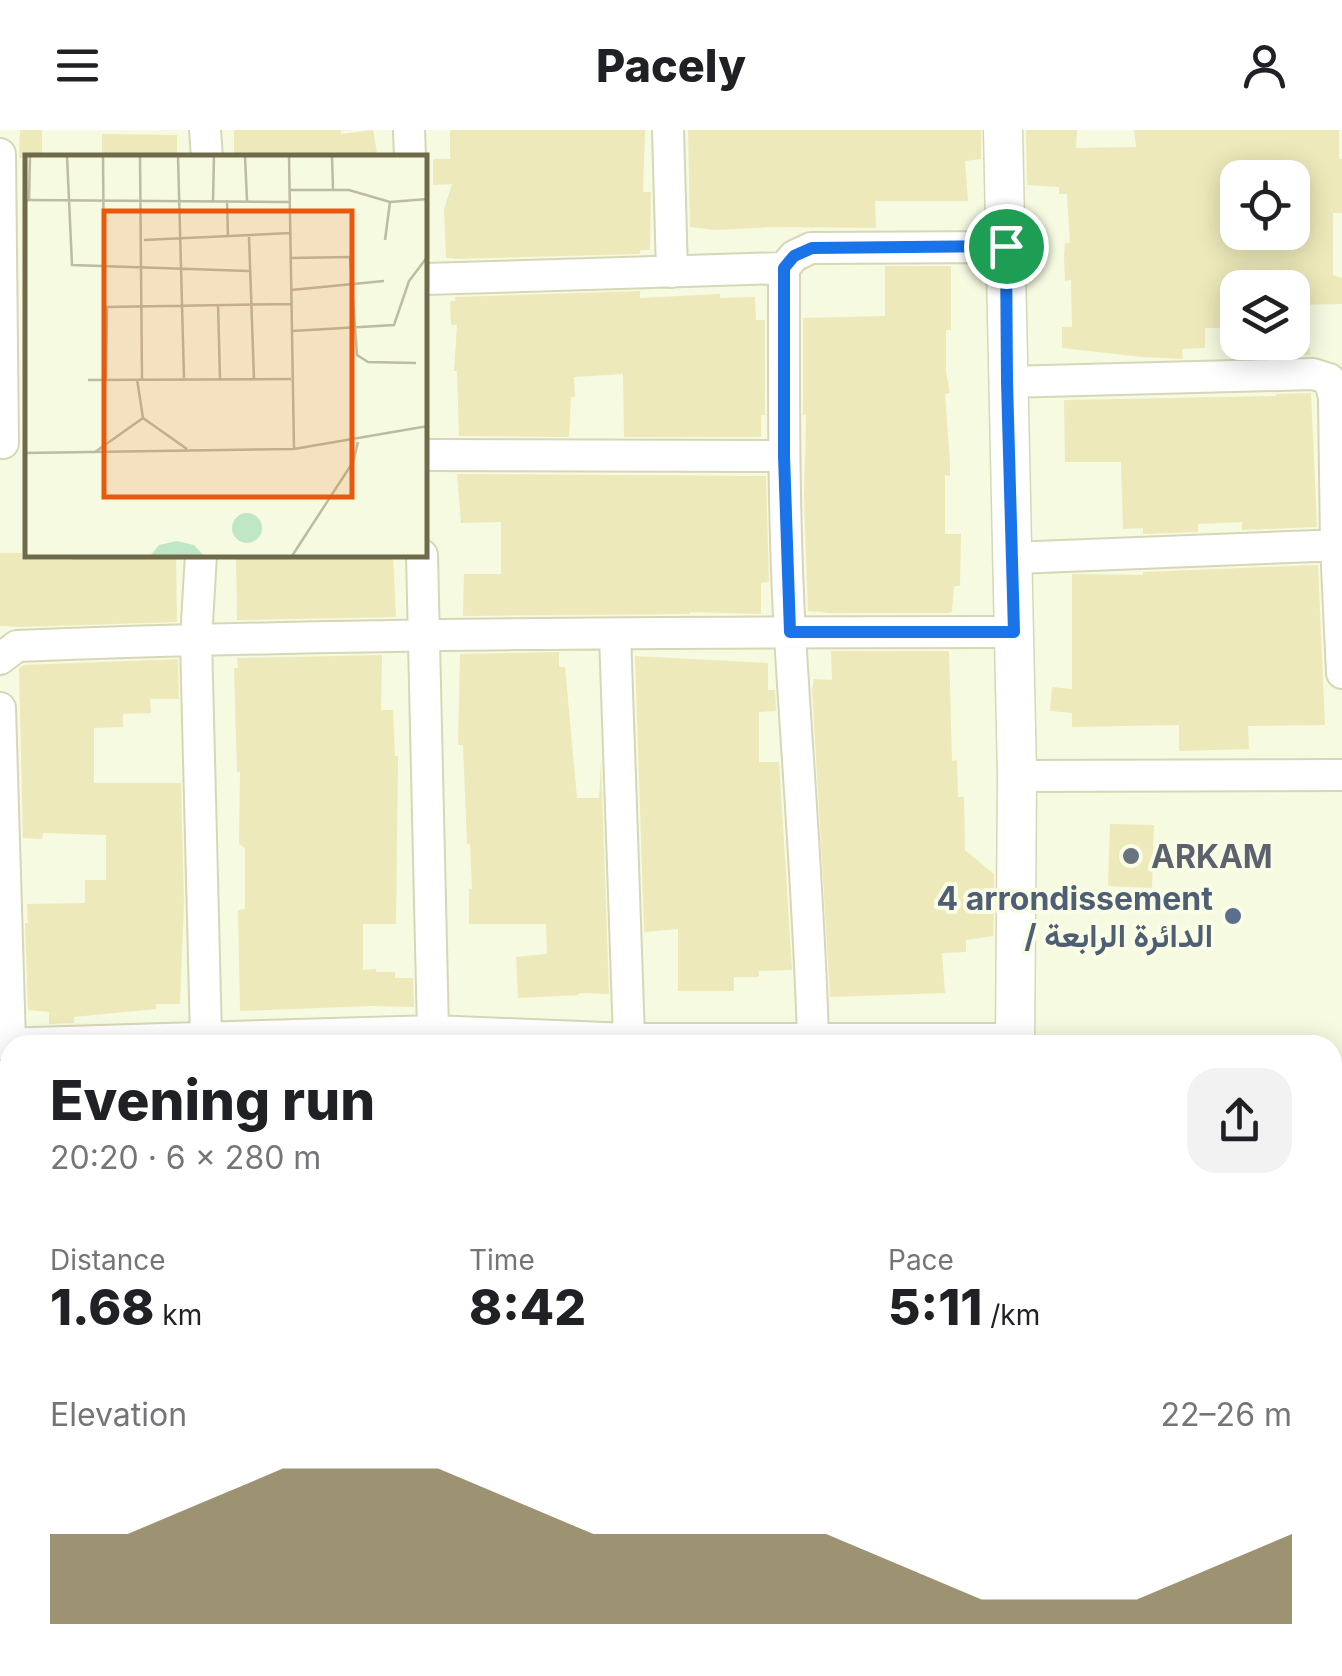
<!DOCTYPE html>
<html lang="en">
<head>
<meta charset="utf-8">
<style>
  body { margin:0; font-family:Inter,Vazirmatn,sans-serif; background:#f2f2f2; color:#202124; height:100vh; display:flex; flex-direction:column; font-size:38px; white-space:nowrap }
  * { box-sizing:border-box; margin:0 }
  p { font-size:32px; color:#757577 }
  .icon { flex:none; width:55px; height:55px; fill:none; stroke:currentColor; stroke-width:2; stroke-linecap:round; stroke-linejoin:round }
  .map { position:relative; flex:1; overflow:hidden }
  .details { position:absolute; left:0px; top:905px; width:1342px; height:642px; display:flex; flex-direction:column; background:#fff; border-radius:30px 30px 0 0; box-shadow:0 5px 25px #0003 }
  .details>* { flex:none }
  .buttons { position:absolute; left:1220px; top:30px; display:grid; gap:20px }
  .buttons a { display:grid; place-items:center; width:90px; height:90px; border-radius:20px; background:#fff; box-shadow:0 5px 25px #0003; font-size:50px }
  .pin { position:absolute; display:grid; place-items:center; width:85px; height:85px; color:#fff; margin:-42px; border:5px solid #fff; border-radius:50%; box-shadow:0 2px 10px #0007 }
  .round { display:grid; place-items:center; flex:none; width:105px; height:105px; border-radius:30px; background:#f2f2f2 }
  .headline { display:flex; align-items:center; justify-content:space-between; height:170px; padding:0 50px }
  h1 { font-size:55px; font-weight:800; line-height:75px }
  .figures { display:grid; grid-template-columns:repeat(3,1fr); gap:15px; height:170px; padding:10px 50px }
  .figures div { display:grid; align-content:center }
  .figures b { font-size:50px; font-weight:800 }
  .figures small { font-size:28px; font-weight:400 }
  .figures p { font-size:28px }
  .chart { height:280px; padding:20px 50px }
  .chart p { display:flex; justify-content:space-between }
  .chart svg { width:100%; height:180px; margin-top:10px; fill:#756537; opacity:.7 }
  header { display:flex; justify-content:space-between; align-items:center; height:130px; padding:0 50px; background:#fff; font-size:45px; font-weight:800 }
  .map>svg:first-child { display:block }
</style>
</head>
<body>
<header><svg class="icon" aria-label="menu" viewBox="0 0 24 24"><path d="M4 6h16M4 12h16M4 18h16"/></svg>Pacely<svg class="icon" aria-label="person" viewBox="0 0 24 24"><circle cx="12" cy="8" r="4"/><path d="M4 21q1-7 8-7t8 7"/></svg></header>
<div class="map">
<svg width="1342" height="1546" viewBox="0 0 1342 1546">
  <rect width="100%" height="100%" fill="#f6fae0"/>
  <path fill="#ede9ba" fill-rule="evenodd" d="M20,0h22v28h-23z
    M234,0h107v4l32,-4 5,28h-144z
    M450,0h195l-2,62h8l-1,58h-10v4l-187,5v-1h-7l-2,-49 8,-25 -19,1v-26h17z
    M688,0h293v29l-16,2 3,40h-93l1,27 -103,-1 -58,3 -25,-3z
    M1026,0h51l-1,18 60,-1 -2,-17h205v29h3v54h-9v62l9,3v26l-50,1v-19l-54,1v41h-33v20l-23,1 1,10 -41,-2 -80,-9v-21h10l-1,-47 -6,1 -1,-23 1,-15h5l-3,-49h-8v-7l-32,-2zM1238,48h54v55h-54z
    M102,4l75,1v23h-75z
    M885,136h66v64h-5v42l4,21 -5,1 5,69v13l-5,-1v59h16l-1,52h-6l-2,26 -4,1h-118l-22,-2 -4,-114 2,-82h-3v-97l82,-2z
    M640,161v7l80,-4v4l35,-1 1,23h9v95h-4v22h-137l-1,-63 -49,3 1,20h-4l-2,40 -110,-1 -2,-65h-3l3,-46h-6l-1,-24h5v-4z
    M1255,212h54l1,13 -54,2z
    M1311,263l6,134 -75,3v-8l-44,2v8l-55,2v-6l-20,1 -2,-67h-56l-1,-62 212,-4v-2z
    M457,344l309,2 3,106 -8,1v31l-71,-2v2l-227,2 1,-42h37v-52l-40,1z
    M0,423h22v7h50l-1,-5h105l1,67 -157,5 -20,-1z
    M393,425l3,62 -159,3 -1,-64z
    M1318,435l7,160 -77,1 1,23 -70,2v-26l-107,2v-14l-22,-2 2,-24 20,2v-115l71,1v-3z
    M831,521h118l3,110 5,-1 1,37h6l1,53 29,24v14l-17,20h17l-1,28 -27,4v12l-24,1 3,40 -115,4 -18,-307 2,-11 18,1z
    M559,522v15h6l12,131h22l2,-36 8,232 -30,-1v2l-61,3 -2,-41 31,-3 -1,-30h-77v-35h3l-2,-45h-3l-4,-99h-5l2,-91z
    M382,525l-1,55h12l2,46h3l-2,168h-33v46l13,-1v3h19v6h18l1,29 -43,-1 -131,5 -2,-101 7,-1v-61l-6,-4 1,-72h-3l-3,-104h4l-1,-10z
    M635,526l133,7v27h7l1,21 -17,1v50h20l13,208 -33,1v6h-25v14h-56v-62l-34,3z
    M178,529l1,40h-29l1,14 -28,1v13l-29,1v55h87l3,120 -4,101h-24v5l-82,8v6l-25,1v-12l-21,-2 -3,-87h3l-1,-19 58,-1v-23h21v-45l-63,-2 -1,6 -19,-1 -4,-170 5,-3z
    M1110,694l44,1 -2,63 -44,-2z"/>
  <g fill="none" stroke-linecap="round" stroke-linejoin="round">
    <defs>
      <path id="service" d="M1332,1453l10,7
        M996,1538l2,8
        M1256,1538l13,8"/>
      <path id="minor" d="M205,0l2,28
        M409,0l1,28
        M668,0l4,142
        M0,24l3,289
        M425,149l359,-11
        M1007,252l306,-8 16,5 5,18 2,148 6,128
        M425,325l359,1
        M201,425l-5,84 10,399
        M422,425l11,476
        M1013,428l329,-13
        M615,504l14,405
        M0,529l17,-13c332,-13 665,-14 997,-14
        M0,578l10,335
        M1017,646l325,-1
        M813,909c-4,-135 -15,-269 -23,-404 -7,-122 -6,-245 -6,-367l10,-12 17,-8 195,-1
        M0,914l433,-13 196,8h386
        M0,1249l10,-6"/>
      <path id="tertiary" d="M1003,0l14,646 -2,269"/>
      <path id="primary" d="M1332,1254l10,-2
        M0,1303h10
        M1332,1381l10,-15
        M1228,1546l6,-8"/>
    </defs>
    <use href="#service" stroke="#d7d7b8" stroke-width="19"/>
    <use href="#minor" stroke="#d7d7b8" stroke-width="34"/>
    <use href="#tertiary" stroke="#d7d7b8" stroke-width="41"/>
    <use href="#primary" stroke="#fff" stroke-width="51"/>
    <path stroke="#d1cd9e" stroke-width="5" stroke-dasharray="2.5 8" stroke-linecap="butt" d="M30,1546v-8"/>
    <use href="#service" stroke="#fff" stroke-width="15"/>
    <use href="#minor" stroke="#fff" stroke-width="30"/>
    <use href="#tertiary" stroke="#fff" stroke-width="38"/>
    <use href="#primary" stroke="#e7f49d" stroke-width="48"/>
  </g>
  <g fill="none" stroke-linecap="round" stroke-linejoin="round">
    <defs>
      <path id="route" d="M1006,116l1,136 7,250h-224l-6,-176v-188l10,-12 18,-8z"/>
    </defs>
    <use href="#route" stroke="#fff" stroke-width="20"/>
    <use href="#route" stroke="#1a73e8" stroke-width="12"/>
  </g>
  <circle fill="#6b7280" stroke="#fafde6" stroke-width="4" cx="1131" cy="726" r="10"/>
  <circle fill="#5c6f8a" stroke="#fafde6" stroke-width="4" cx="1233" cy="786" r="10"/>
  <g text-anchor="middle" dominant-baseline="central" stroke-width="8" stroke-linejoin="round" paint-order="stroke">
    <g font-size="32" font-weight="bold" fill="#5b616d" stroke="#fafde6" text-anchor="start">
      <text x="1151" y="726">ARKAM</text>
    </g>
    <g font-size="32" font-weight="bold" fill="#4e5e75" stroke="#fafde6" text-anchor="end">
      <text x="1213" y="768">4 arrondissement<tspan x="1213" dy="37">/ الدائرة الرابعة</tspan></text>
    </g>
  </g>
  <g transform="translate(25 25)">
    <rect width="402" height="402" fill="#f6fae0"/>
    <path d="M207 373a15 15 0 1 1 30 0a15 15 0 1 1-30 0ZM152,386l17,4 10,11h-54l9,-11z" fill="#c1e6c5"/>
    <path fill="none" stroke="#bcbca0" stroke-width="2.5" d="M42,1l5,109 177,6M78,1l1,113M115,1l2,223M153,1l6,222M220,1l2,45M264,1l5,293M307,2l1,32M264,35h60l41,12 38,-3M0,45l264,2M4,45l1,-44M202,45l1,37M188,46l1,-45M224,82l5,142M119,85l146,-7M360,85l5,-38M265,103l60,-1 7,98 11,7 48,1M266,135l93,-9M193,149l2,75M267,176l102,-6 15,-44 19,-25M112,224l6,39 44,31M63,225l203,-1M81,225l1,-73 185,-3M70,297l48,-34M0,298l269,-4 134,-23M267,401l61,-94 5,-20"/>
    <path fill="#e8590c" fill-opacity="0.15" stroke="#e8590c" stroke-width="5" d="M79,56h248v286h-248z"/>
    <rect width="402" height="402" fill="none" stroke="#6e6a4a" stroke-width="5"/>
  </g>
</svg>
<div class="buttons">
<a><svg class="icon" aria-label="locate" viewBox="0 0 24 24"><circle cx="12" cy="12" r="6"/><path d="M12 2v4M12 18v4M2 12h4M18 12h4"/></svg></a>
<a><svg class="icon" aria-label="layers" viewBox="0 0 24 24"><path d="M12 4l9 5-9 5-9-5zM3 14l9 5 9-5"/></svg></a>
</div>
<div class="pin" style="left:1006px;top:116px;background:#1e9e55"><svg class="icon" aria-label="arrive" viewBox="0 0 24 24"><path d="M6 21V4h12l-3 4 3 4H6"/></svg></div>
<section class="details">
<div class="headline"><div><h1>Evening run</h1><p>20:20 · 6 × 280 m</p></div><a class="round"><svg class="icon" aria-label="share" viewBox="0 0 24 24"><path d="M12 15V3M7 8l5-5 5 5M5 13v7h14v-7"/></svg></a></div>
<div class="figures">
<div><p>Distance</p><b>1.68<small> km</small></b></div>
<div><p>Time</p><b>8:42</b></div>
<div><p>Pace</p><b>5:11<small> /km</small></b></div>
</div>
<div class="chart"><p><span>Elevation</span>22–26 m</p>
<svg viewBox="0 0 160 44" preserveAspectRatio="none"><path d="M0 44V22L10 22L20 14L30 6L40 6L50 6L60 14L70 22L80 22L90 22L100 22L110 30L120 38L130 38L140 38L150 30L160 22V44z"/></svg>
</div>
</section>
</div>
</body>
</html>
